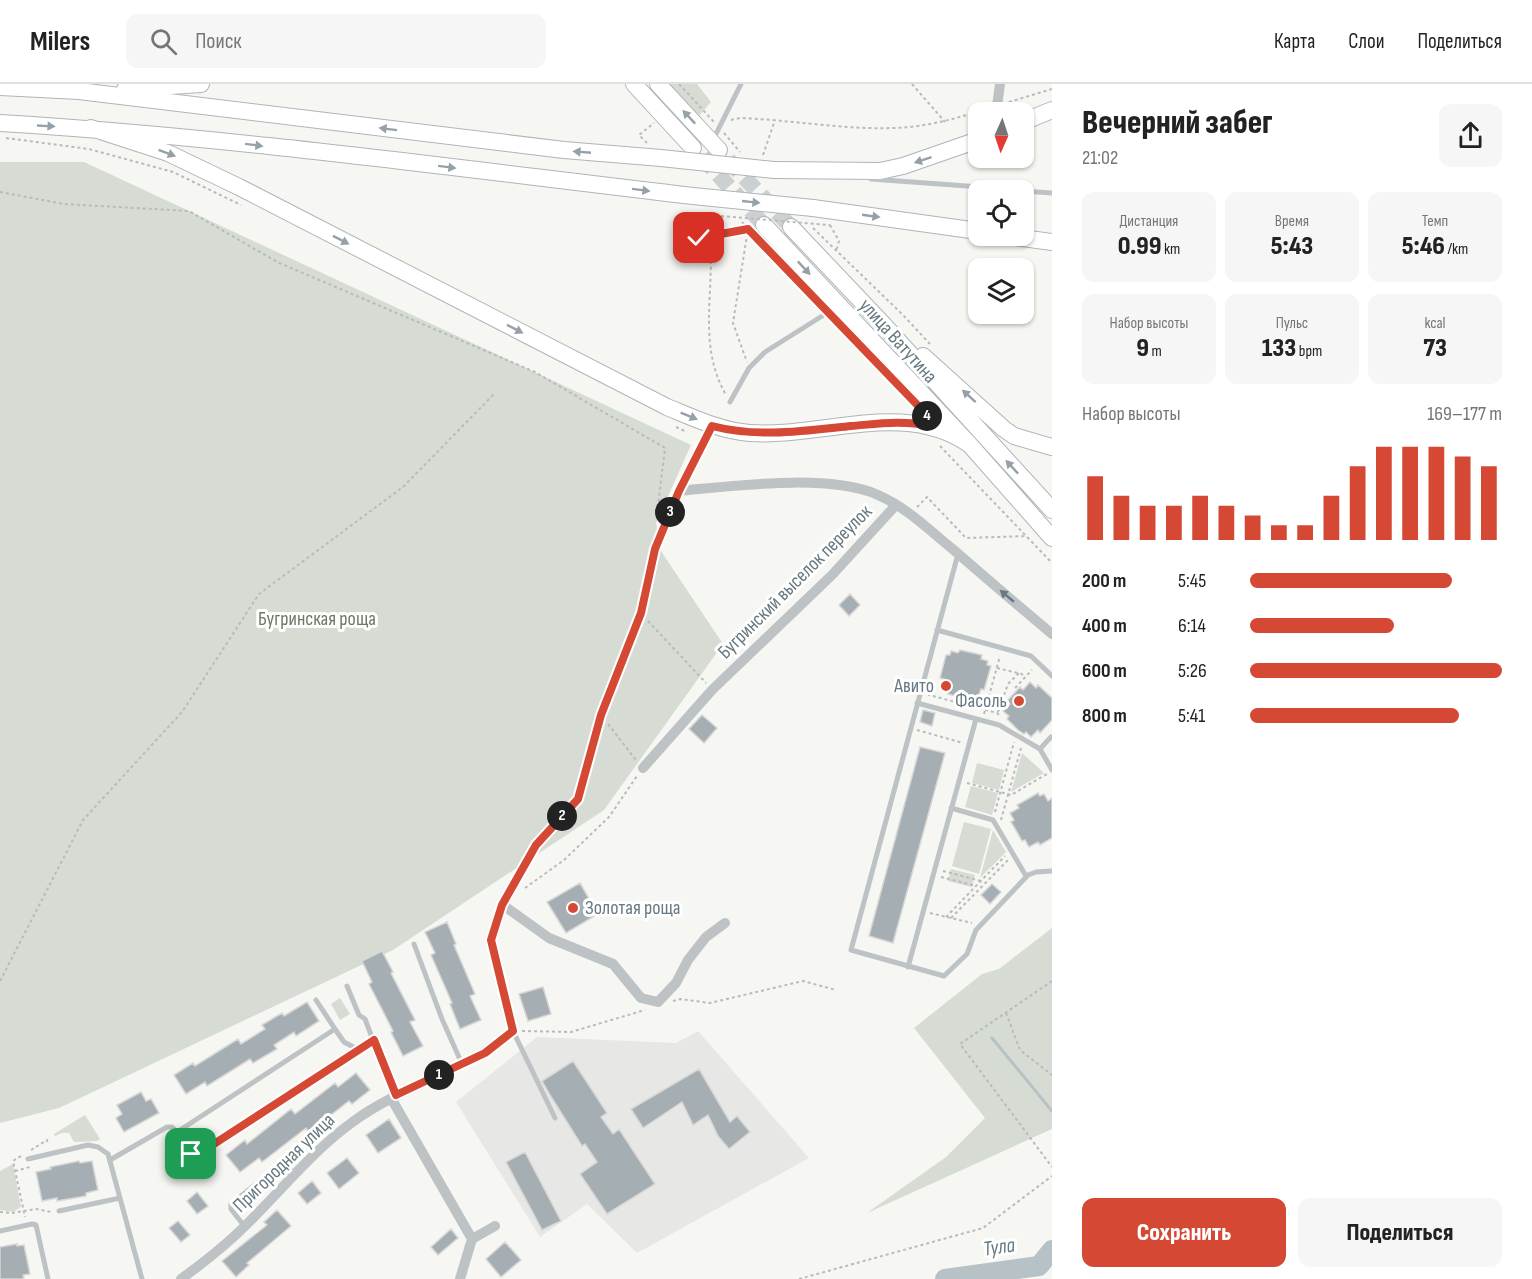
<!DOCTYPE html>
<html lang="ru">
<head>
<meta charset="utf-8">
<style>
  body { margin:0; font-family:"Sofia Sans Condensed",sans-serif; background:#f6f6f6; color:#222; height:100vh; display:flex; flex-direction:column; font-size:22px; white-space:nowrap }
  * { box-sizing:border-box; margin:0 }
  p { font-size:20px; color:#767676 }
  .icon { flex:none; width:33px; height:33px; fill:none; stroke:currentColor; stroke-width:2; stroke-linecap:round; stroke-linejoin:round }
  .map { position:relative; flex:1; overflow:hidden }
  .panel { display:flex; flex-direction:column; background:#fff; width:480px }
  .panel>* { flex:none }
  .needle { width:39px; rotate:183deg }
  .fabs { position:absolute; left:968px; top:18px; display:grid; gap:12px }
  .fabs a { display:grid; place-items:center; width:66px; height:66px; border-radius:12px; background:#fff; box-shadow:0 2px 4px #0004; font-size:30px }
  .pin { position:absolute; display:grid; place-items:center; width:51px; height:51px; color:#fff; margin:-26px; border-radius:12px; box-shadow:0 3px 9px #0006 }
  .km { position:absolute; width:30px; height:30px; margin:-15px; border-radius:50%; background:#222; color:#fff; font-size:16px; line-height:30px; text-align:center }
  .round { display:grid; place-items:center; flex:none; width:63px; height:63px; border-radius:12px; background:#f6f6f6 }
  .overview { display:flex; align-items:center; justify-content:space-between; height:102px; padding:0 30px }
  h1 { font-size:33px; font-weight:800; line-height:45px }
  .figures { display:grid; grid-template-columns:repeat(3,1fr); gap:9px; height:102px; padding:6px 30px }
  .figures div { display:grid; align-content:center; border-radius:12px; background:#f6f6f6; text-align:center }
  .figures b { font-size:26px; font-weight:800 }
  .figures small { font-size:16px; font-weight:400 }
  .figures p { font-size:16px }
  .chart { height:168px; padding:12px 30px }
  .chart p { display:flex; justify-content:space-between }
  .chart svg { width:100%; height:108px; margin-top:6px; stroke:#d54834; stroke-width:6 }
  .action { display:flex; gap:12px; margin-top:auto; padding:12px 30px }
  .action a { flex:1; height:69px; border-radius:12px; background:#d54834; color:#fff; font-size:24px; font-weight:800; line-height:69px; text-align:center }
  .action a+a { background:#f6f6f6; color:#222 }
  ul { padding:0 30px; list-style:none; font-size:20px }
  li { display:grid; grid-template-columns:96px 72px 1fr; align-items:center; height:45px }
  li i { height:15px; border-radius:8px; background:#d54834 }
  header { display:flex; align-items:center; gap:36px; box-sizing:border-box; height:84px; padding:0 30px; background:#fff; border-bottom:2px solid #e0e0e0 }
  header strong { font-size:28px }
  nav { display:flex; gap:33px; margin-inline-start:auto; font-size:21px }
  .search { width:420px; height:54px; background:#f6f6f6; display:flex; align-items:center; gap:15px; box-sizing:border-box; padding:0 21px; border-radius:12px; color:#767676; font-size:22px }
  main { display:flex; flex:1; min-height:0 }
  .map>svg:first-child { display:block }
</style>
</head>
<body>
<header>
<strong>Milers</strong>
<div class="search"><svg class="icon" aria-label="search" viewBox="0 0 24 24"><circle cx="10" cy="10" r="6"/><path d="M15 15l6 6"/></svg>Поиск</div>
<nav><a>Карта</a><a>Слои</a><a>Поделиться</a></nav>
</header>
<main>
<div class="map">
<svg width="1052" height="1195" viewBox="0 0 1052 1195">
  <rect width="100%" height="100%" fill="#f6f6f3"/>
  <path fill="#e7e7e6" d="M698,947l111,127 -172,95 -50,-49 -47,33 -84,-135 81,-65 139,6z"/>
  <path fill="#d6dbd3" d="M666,0h31l14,18 -14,16z
    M0,78h84l607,283 -35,78 5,28 62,93 -119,166 -211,140 -334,158 -59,15z
    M1022,669l22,20 -33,19z
    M977,679l27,7 -5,20 -27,-7z
    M971,702l27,7 -6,22 -27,-8z
    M964,738l27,7 -12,45 -27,-8z
    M993,746l13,22 -26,26z
    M951,785l24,6 -3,12 -24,-6z
    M1052,844v201l-185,84 79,-56 39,-39 -71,-90 68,-54 17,-5z
    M340,914l10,16 -10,6 -9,-16z
    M85,1031l15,24 -3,2 -23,1 -5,-9h-7l-7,3 -1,-2z
    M13,1080l8,43 -8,5 -13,-2v-39z"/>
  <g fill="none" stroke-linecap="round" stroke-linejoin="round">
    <path stroke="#b6c2c5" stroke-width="3" d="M992,954l60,73"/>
    <path stroke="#b6c2c5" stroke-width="20" d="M945,1195l94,-13 13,-16"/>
  </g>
  <path fill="#a5aeb2" stroke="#d8d7d6" stroke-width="1.5" d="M850,510l10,11 -11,11 -10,-11z
    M960,566l22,5 -1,4 7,2 -1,4 4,1 -7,24 -3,-1 -3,9 -7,-2 -1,4 -22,-6 1,-3 -8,-2 3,-10 -4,-1 6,-23h4l1,-4 7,2z
    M1030,598l6,6 2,-3 14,13v22l-12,13 -2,-3 -7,7 -5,-5 -2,2 -6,-4 -11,-11 2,-3 -6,-5 7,-7 -3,-3 13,-14 3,3z
    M923,626l12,3 -3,13 -12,-4z
    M702,631l15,13 -13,15 -15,-14z
    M920,663l25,6 -52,190 -24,-7z
    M1038,709l2,3 4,-2 4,7 4,-3v40l-12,7 -2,-3 -9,5 -4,-7 -3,1 -5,-9 -6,-10 3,-2 -4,-7 9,-5 -2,-3z
    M580,799l18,31 -32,19 -19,-31z
    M992,800l9,8 -11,12 -9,-9z
    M447,838l9,22 -2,1 21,49 -5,2 11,24 -21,9 -10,-25 2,-1 -21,-48 4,-2 -10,-21z
    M382,867l11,21 -2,1 24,47 -5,2 13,24 -20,10 -12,-24 2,-1 -24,-47 3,-2 -10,-21z
    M543,903l8,27 -23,7 -9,-27z
    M307,918l12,19 -23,15 -2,-4 -20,13 3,4 -24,14 -3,-4 -43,27 -2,-4 -19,12 -12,-19 19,-12 2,3 43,-27 3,5 24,-15 -3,-4 20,-12 2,3z
    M573,977l34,52 -6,4 12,17 6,-5 36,55 -48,30 -27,-40 17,-12 -12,-18 -3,2 -32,-51 -8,-14z
    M699,985l31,53 7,-6 13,16 -21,17 -11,-13 -10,-21 -15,10 -11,-23 -39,26 -12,-19z
    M356,989l14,17 -18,14 -3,-3 -40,31 -3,-4 -44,34 -3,-4 -19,14 -14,-17 19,-15 2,4 44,-35 4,5 40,-31 3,4z
    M141,1008l5,9 5,-2 8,14 -35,19 -8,-14 6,-4 -5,-9z
    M389,1035l12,19 -23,15 -12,-18z
    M525,1068l36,69 -19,9 -36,-68z
    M347,1074l12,15 -20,16 -12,-16z
    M79,1077l1,2 12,-2 6,29 -12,3v3l-29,5v-3l-15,3 -6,-29 15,-3 -1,-2z
    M312,1097l9,12 -14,11 -9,-11z
    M197,1108l11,14 -11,8 -10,-13z
    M277,1126l14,16 -44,37 2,2 -13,12 -14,-16 45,-36 -3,-3z
    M178,1137l12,14 -9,7 -12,-14z
    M451,1145l7,9 -20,17 -7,-8z
    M505,1158l16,18 -20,17 -15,-18z
    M17,1160v2l7,-1 6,29 -7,1 1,4h-24v-32z"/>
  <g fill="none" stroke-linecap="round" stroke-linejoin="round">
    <path stroke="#cbd0d1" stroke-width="16" stroke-dasharray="16 8" stroke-linecap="butt" d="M702,73l62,68
      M728,76l63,67"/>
    <defs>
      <path id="primary" d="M634,0l59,64
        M658,0l61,66
        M0,3l79,4 485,59 97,8
        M125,5l76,-5
        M1023,38l29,-12
        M0,39c232,14 462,46 693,73
        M91,44l77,25 71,34 428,220c27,11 54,24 83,26 73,5 155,-34 220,12
        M774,86l106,1 23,-5 75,-26
        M813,124l165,23
        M764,141l206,220 82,93
        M791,143l92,97 169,186
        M1008,152l44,6
        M923,272l81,73 10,7 38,11"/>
    </defs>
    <use href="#primary" stroke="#afb5b8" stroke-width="18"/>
    <path stroke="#b8bbbd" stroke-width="2" stroke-dasharray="3 3" stroke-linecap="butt" d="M679,0l35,38
      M912,0l33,38
      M1009,18l43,-13
      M731,36l9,-2c56,2 114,14 170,9 27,-3 51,-10 76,-18
      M724,49l16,19
      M6,54l83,11 84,23 68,33
      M647,59l-8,-8 15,-12
      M763,71l12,-35
      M0,108l64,12 125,7 88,51 258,110 130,76 -8,65
      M742,138l12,13
      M714,141c-3,22 -3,43 -4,65 -2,37 -3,72 16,105
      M830,141l9,16 -3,11
      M813,144l90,87 27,29
      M699,154l49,-9 -15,94 14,39
      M699,154l10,-23
      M676,343l11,5
      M940,362l112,117
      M917,423l10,-10 39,41 61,-2
      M648,537l58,62
      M997,584l25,6 2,3
      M1015,604l17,-18
      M929,609v2l68,18 4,4
      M998,628l10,-28 11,-11
      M984,630l16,-58
      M608,640l28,36
      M917,646l46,13
      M967,699l44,12 36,-21
      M995,728l19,-70
      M1001,736l20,-72
      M943,787l38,10
      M941,793l35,9
      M525,804l39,-28 45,-43 28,-41
      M930,829l42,10
      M946,833l59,-61
      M951,834l57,-58
      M0,897l83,-161 99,-108 77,-118 144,-107 92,-94
      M1052,897l-92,63 92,123
      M673,917l7,-2 30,4 93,-22 33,9
      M1006,929l14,37 32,25
      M522,947l49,1 74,-22
      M31,1066l16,-10 1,5
      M21,1072l-8,5 12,56
      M15,1087l15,-4
      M0,1128l12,1 24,-4 15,3
      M799,1195l184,-51 69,-52"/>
    <path stroke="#bdc2c5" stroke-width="5" d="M713,56l28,-56
      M871,95l151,11
      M1023,107l29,2
      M730,318l19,-34 16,-16 73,-46
      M958,470l-107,396 93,26 23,-22 9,-24 52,-55 8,-3 16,-1
      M937,546l94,26 21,20
      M917,619l82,22 41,24
      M1051,653l-11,12 12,21
      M951,724l42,12 33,56
      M414,860l28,75 20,45
      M908,883l68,-248
      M347,902l12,29 6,4 8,21
      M316,916l19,29
      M513,947l42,87
      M177,1048l14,22 6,1 176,-115 23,55
      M28,1075l60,-14 10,2 10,7 34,125
      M110,1076l57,-33h5l5,5 158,-103 9,13 15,8
      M59,1127l61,-13
      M245,1143l-14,-18v-5l50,-40 5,1 8,9
      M0,1147l32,-7 4,1 12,54"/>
    <path stroke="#bdc2c5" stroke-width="10" d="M997,22l3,-22
      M679,407c54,-5 150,-18 199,4 30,13 52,36 77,56 32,28 65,56 97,83
      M643,684l69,-78 120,-115 64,-70
      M503,821l46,33 64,26 28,34 17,4 18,-19 12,-23 18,-23 19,-14
      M391,1014l81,141
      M181,1195c22,-16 44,-33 64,-53 36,-35 67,-75 109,-105 49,-36 113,-49 159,-90l-22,-91 12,-35 33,-60 42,-46 23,-84 40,-102 14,-64 24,-58 33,-65
      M460,1195l12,-40 23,-13"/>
    <use href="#primary" stroke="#fff" stroke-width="16"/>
    <defs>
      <path id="primary-bridge" d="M661,74l113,12
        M693,112l120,12"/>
    </defs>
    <use href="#primary-bridge" stroke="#afb5b8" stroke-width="18" stroke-linecap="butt"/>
    <path stroke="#b8bbbd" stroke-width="2" stroke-dasharray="3 3" stroke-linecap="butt" d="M709,131l121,10"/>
    <use href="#primary-bridge" stroke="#fff" stroke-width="16"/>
  </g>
  <defs><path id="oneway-solid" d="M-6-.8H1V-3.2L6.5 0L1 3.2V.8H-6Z" transform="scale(1.5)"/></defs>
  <g fill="#95a1a8">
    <use href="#oneway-solid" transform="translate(689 33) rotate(-133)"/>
    <use href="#oneway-solid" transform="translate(46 42) rotate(3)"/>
    <use href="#oneway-solid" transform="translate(388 45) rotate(-173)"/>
    <use href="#oneway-solid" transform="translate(254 61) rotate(7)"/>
    <use href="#oneway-solid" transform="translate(582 68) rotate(-175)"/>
    <use href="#oneway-solid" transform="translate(167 69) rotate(21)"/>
    <use href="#oneway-solid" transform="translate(923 76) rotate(162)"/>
    <use href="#oneway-solid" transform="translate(447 83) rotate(7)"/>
    <use href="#oneway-solid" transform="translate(641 106) rotate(7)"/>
    <use href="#oneway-solid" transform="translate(751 118) rotate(6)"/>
    <use href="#oneway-solid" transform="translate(871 132) rotate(8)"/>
    <use href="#oneway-solid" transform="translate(341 156) rotate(27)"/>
    <use href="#oneway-solid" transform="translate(804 184) rotate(47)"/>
    <use href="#oneway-solid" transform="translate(515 245) rotate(27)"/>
    <use href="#oneway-solid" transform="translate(969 312) rotate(-138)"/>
    <use href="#oneway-solid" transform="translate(689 332) rotate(22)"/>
    <use href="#oneway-solid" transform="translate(1012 383) rotate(-133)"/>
  </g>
  <use fill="#677982" href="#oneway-solid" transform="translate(1007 512) rotate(-140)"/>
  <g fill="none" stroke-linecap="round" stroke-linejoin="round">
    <defs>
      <path id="route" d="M191,1070l6,1 177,-115 22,55 89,-42 28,-22 -22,-91 11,-35 34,-60 42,-46 23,-84 40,-102 14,-64 24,-58 33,-65c46,12 92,5 139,0 26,-2 52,-6 78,0l-2,-11 -179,-186 -49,9"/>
    </defs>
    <use href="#route" stroke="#fff" stroke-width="12"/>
    <use href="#route" stroke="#d54834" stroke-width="8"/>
  </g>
  <g fill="#d54834" stroke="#fff" stroke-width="2">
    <circle cx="946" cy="602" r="6"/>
    <circle cx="1019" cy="617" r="6"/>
    <circle cx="573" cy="824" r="6"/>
  </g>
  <g text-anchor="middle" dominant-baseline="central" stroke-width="6" stroke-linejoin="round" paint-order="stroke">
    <g font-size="20" fill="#677982" stroke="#fff">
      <text transform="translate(898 257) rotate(48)">улица Ватутина</text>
      <text transform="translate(795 498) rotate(-45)">Бугринский выселок переулок</text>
      <text transform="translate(284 1079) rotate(-44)">Пригородная улица</text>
    </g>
    <g font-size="20" fill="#6c7966" stroke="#fff">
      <text x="317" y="535">Бугринская роща</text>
    </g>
    <g font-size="20" fill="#677982" stroke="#fff" text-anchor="end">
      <text x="934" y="602">Авито</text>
      <text x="1007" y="617">Фасоль</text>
      <text x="585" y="824" text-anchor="start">Золотая роща</text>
    </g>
    <g font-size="21" font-style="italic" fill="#637a7e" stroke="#fff">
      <text transform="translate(999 1163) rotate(-8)">Тула</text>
    </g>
  </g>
</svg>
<div class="fabs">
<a><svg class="needle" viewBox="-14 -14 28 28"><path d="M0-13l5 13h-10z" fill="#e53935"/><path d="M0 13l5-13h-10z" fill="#767676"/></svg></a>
<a><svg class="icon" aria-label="locate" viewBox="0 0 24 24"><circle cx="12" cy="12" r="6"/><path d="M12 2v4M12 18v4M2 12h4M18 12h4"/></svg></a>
<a><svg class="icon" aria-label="layers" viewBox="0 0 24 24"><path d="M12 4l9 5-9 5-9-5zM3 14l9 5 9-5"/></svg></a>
</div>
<div class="pin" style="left:191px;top:1070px;background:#1e9e55"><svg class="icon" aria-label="arrive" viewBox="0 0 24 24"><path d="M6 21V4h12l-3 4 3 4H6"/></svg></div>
<div class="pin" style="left:699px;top:154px;background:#d93025"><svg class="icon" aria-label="check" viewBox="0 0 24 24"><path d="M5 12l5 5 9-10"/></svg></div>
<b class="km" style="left:439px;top:991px">1</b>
<b class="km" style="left:562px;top:732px">2</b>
<b class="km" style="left:670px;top:428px">3</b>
<b class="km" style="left:927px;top:332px">4</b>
</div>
<section class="panel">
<div class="overview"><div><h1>Вечерний забег</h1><p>21:02</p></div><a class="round"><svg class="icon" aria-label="share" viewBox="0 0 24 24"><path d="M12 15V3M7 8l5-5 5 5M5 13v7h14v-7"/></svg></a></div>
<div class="figures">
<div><p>Дистанция</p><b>0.99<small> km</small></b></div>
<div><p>Время</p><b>5:43</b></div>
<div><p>Темп</p><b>5:46<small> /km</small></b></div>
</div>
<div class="figures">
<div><p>Набор высоты</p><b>9<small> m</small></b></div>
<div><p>Пульс</p><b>133<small> bpm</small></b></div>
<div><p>kcal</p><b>73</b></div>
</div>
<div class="chart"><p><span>Набор высоты</span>169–177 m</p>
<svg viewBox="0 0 160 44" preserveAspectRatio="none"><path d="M5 44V18M15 44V26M25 44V30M35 44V30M45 44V26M55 44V30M65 44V34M75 44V38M85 44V38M95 44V26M105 44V14M115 44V6M125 44V6M135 44V6M145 44V10M155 44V14"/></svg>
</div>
<ul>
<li><b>200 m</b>5:45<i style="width:80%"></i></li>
<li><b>400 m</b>6:14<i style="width:57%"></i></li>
<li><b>600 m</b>5:26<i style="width:100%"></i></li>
<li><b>800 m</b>5:41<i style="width:83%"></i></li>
</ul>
<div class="action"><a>Сохранить</a><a>Поделиться</a></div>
</section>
</main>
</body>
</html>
